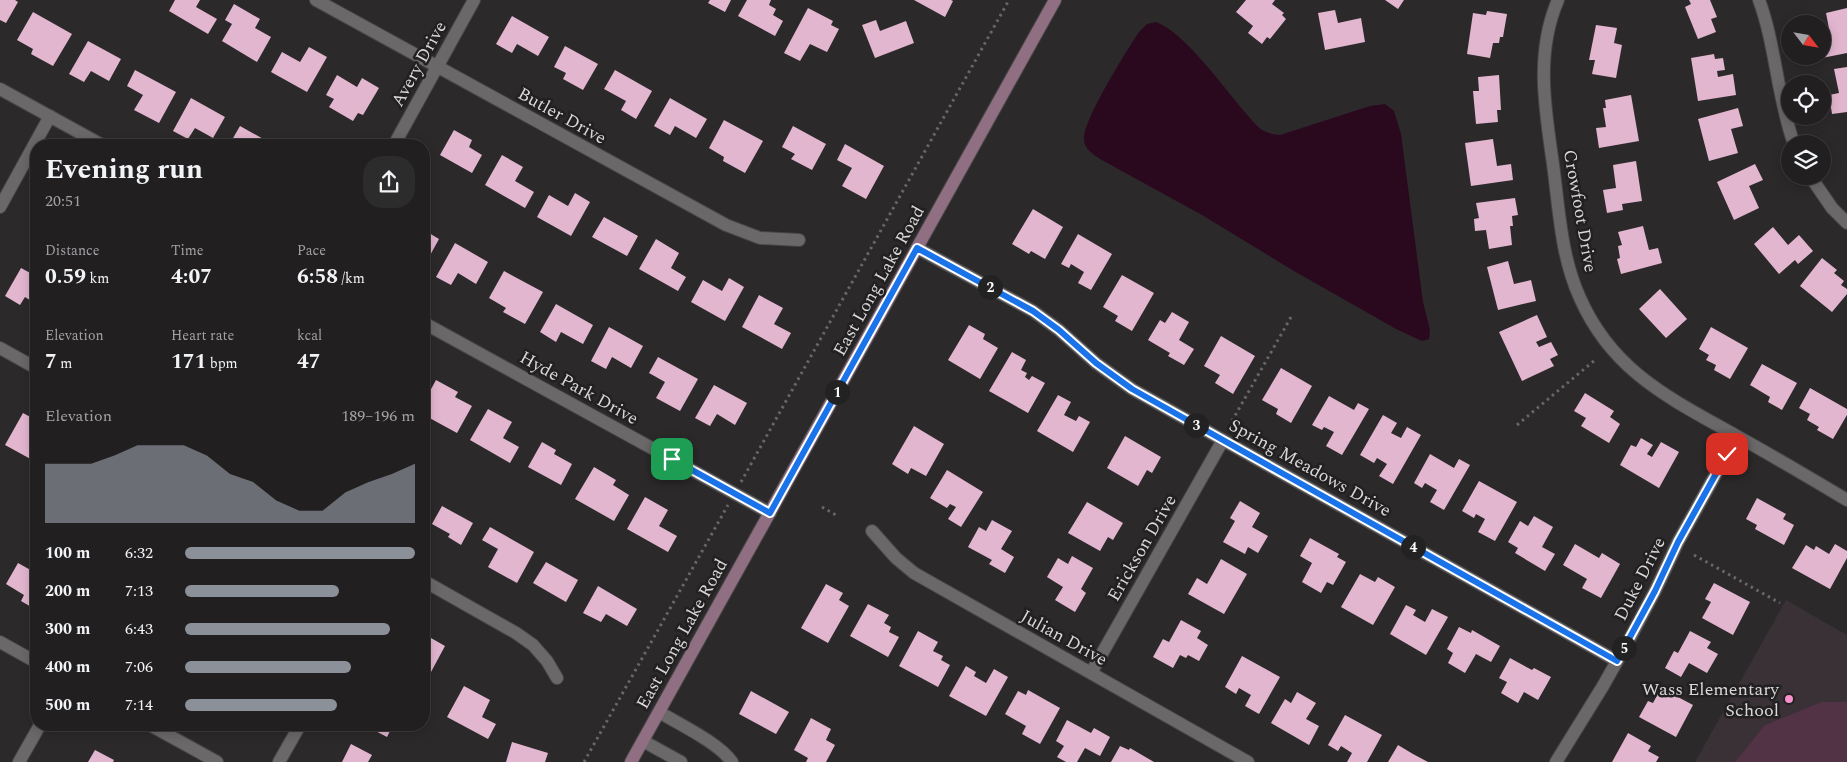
<!DOCTYPE html>
<html lang="en">
<head>
<meta charset="utf-8">
<style>
  body { margin:0; font-family:Spectral,serif; background:#2d2c2d; color:#f1f3f6; height:100vh; display:flex; flex-direction:column; font-size:19px; white-space:nowrap }
  * { box-sizing:border-box; margin:0 }
  p { font-size:16px; color:#a2a2a5 }
  .icon { flex:none; width:28px; height:28px; fill:none; stroke:currentColor; stroke-width:2; stroke-linecap:round; stroke-linejoin:round }
  .map { position:relative; flex:1; overflow:hidden }
  .sheet { position:absolute; left:30px; top:139px; width:400px; height:592px; display:flex; flex-direction:column; background:#211f20; border-radius:20px; box-shadow:0 2px 12px #0003,0 0 0 1px #3e3d3e }
  .sheet>* { flex:none }
  .needle { width:32px; rotate:121deg }
  .fabs { position:absolute; left:1781px; top:15px; display:grid; gap:10px }
  .fabs a { display:grid; place-items:center; width:50px; height:50px; border-radius:50%; background:#211f20; box-shadow:0 2px 12px #0003,0 0 0 1px #3e3d3e; font-size:25px }
  .pin { position:absolute; display:grid; place-items:center; width:42px; height:42px; color:#fff; margin:-21px; border-radius:10px; box-shadow:0 2px 8px #0006 }
  .km { position:absolute; width:25px; height:25px; margin:-12px; border-radius:50%; background:#222; color:#fff; font-size:14px; line-height:25px; text-align:center }
  .round { display:grid; place-items:center; flex:none; width:52px; height:52px; border-radius:20px; background:#2d2c2d }
  .head { display:flex; align-items:center; justify-content:space-between; height:85px; padding:0 15px }
  h1 { font-size:28px; font-weight:700; line-height:38px }
  .figures { display:grid; grid-template-columns:repeat(3,1fr); gap:8px; height:85px; padding:5px 15px }
  .figures div { display:grid; align-content:center }
  .figures b { font-size:21px; font-weight:700 }
  .figures small { font-size:14px; font-weight:400 }
  .figures p { font-size:14px }
  .chart { height:140px; padding:10px 15px }
  .chart p { display:flex; justify-content:space-between }
  .chart svg { width:100%; height:90px; margin-top:5px; fill:#8c9099; opacity:.7 }
  ul { padding:0 15px; list-style:none; font-size:16px }
  li { display:grid; grid-template-columns:80px 60px 1fr; align-items:center; height:38px }
  li i { height:12px; border-radius:6px; background:#8c9099 }
  .map>svg:first-child { display:block }
</style>
</head>
<body>
<div class="map">
<svg width="1847" height="762" viewBox="0 0 1847 762">
  <rect width="100%" height="100%" fill="#2c292b"/>
  <path fill="#393135" d="M1786,600l61,35v127h-152z"/>
  <path fill="#523245" d="M1822,702h25v60h-112l30,-37z"/>
  <path fill="#2a091e" d="M1156,22c26,9 64,60 82,82 8,9 15,19 24,26 6,3 12,5 18,5l90,-29 15,-2 9,7 7,23 22,168 7,28 -1,9 -7,2 -26,-12 -102,-58 -92,-56 -102,-56c-7,-5 -16,-10 -16,-20 -1,-19 43,-89 55,-107l8,-8z"/>
  <path fill="#e3b6cf" d="M0,0h15l3,2 -12,21 -6,-3z
    M175,0h25l-4,7 21,12 -9,15 -39,-23z
    M710,0h21l-6,12 -17,-9z
    M747,0h24l-2,5 7,4 -3,6 10,6 -8,15 -37,-20z
    M914,0h37l2,1 -8,16z
    M1246,0h29l-3,4 12,9 -2,2 4,4 -16,20 -3,-2 -5,7 -14,-11 5,-7 -17,-14z
    M1385,0h19l-6,9z
    M1689,0h21l7,17 -6,2 5,13 -18,7 -13,-32 6,-3z
    M234,4l26,15 -5,9 16,9 -14,25 -35,-21 10,-17 -7,-4z
    M808,8l25,13 -2,4 8,4 -12,23 -17,-8 -10,17 -16,-8z
    M1847,8v45l-25,5v-22l8,-2 -4,-21z
    M1335,10l3,13 23,-5 4,24 -40,8 -7,-37z
    M1487,11l20,3 -4,23h-3l-1,6h-6l-3,15 -23,-4 6,-41 13,2z
    M33,12l39,22 -19,32 -22,-12 2,-5 -16,-9z
    M512,16l37,21 -11,19 -21,-12 -5,9 -16,-9z
    M876,20l4,11 26,-10 8,22 -39,15 -13,-33z
    M1596,25l21,3 -3,15 8,2 -6,33 -24,-4 3,-14h-6z
    M88,41l33,18 -12,22 -18,-10 -7,11 -15,-8z
    M565,46l33,18 -15,26 -20,-11 3,-6 -12,-6z
    M309,47l18,10 -20,35 -36,-20 11,-20 18,10z
    M1714,54l1,5 8,-1 2,12 -8,1 1,6 15,-3 3,21 -38,6 -7,-43z
    M1847,67v45l-15,2 -3,-19 10,-2 -5,-24z
    M135,70l41,22 -17,31 -25,-13 9,-15 -16,-9z
    M615,70l37,21 -16,28 -15,-9 5,-9 -22,-12z
    M337,75l20,12 5,-9 17,10 -16,27 -5,-2 -5,8 -24,-14 5,-8 -8,-4z
    M1499,75l2,35h-4l1,12 -22,2 -3,-33h6l-1,-14z
    M1631,95l8,46 -40,7 -3,-20 10,-1 -3,-19h3l-1,-8z
    M191,98l34,19 -12,21 -18,-10 -7,11 -15,-8z
    M670,98l37,21 -11,19 -21,-12 -5,9 -16,-9z
    M1738,108l5,18 -12,3 7,24 -29,8 -11,-42z
    M724,120l39,21 -18,32 -22,-12 1,-4 -15,-9z
    M240,126l34,19h-45z
    M793,126l33,18 -14,26 -21,-11 4,-5 -13,-7z
    M454,130l18,10 -3,7 13,8 -10,18 -32,-18z
    M1493,139l4,27 14,-2 2,16 -42,6 -6,-43z
    M845,144l39,22 -18,33 -24,-13 10,-18 -15,-8z
    M502,155l21,12 -8,14 19,11 -9,16 -40,-23z
    M1636,161l6,40 -20,3 1,6 -16,3 -4,-23 13,-2 -3,-23z
    M1755,164l8,16 -14,6 10,22 -25,12 -17,-38z
    M575,193l15,9 -19,34 -34,-19 12,-22 19,11z
    M1515,198l3,17 -6,1 1,10h-3l2,19 -23,4 -3,-19 -11,1 -1,-12 5,-1 -3,-15z
    M1033,209l30,18 -18,32 -14,-8 -2,3 -17,-10z
    M604,217l34,19 -11,20 -35,-19z
    M1643,226l6,24 9,-2 4,15 -41,11 -4,-15 3,-1 -2,-12 4,-1 -4,-13z
    M1773,227l15,18 11,-10 14,16 -15,13 -3,-4 -16,14 -25,-30z
    M424,230l15,9 -11,20 -4,-3z
    M1078,234l34,20 -21,36 -13,-7 6,-11 -13,-8 -2,4 -8,-4z
    M656,239l23,14 -8,15 15,9 -8,14 -39,-22z
    M455,243l33,19 -12,22 -18,-11 -7,12 -15,-8z
    M1822,258l15,12 -3,3 10,8 -3,4 6,4v5l-15,18 -32,-26z
    M1508,261l6,23 17,-4 5,21 -38,9 -11,-43z
    M21,268l15,8v28l-11,-7 -5,8 -15,-9z
    M504,271l39,21 -18,32 -22,-12 3,-4 -17,-10z
    M1122,275l32,18 -22,38 -17,-10 3,-5 -15,-9z
    M729,278l15,9 -19,34 -34,-19 12,-22 19,11z
    M1660,289l27,30 -21,19 -27,-29z
    M759,295l24,13 -9,16 17,9 -9,16 -40,-22z
    M556,304l37,21 -10,19 -22,-12 -5,10 -16,-10z
    M1172,312l17,10 -10,18 15,9 -10,16 -16,-9 2,-3 -22,-13 12,-20 5,3z
    M1537,315l10,22 -11,5 3,5 12,-5 7,13 -8,4 4,7 -32,15 -23,-49z
    M969,325l16,9 -2,5 15,9 -18,31 -32,-19z
    M609,327l34,19 -12,22 -19,-11 -6,12 -15,-8z
    M1711,327l37,21 -18,31 -16,-9 2,-5 -10,-5 3,-5 -10,-6z
    M1221,336l34,20 -22,38 -18,-11 5,-8 -16,-9z
    M1012,352l14,8 -5,10 6,3 -2,4 4,3 3,-4 13,7 -17,30 -39,-22z
    M658,357l40,22 -18,32 -24,-13 9,-16 -16,-9z
    M1762,364l35,19 -15,27 -14,-8 2,-5 -20,-12z
    M1281,368l31,18 -21,37 -15,-9 2,-5 -16,-9z
    M436,380l22,12 -3,5 17,9 -15,27 -33,-18v-13z
    M714,385l33,18 -12,22 -18,-11 -7,12 -15,-8z
    M1810,388l37,21v6l-14,24 -16,-9 2,-3 -12,-7 3,-6 -11,-6z
    M1585,393l29,18 -4,6 10,7 -11,19 -28,-17 5,-8 -12,-7z
    M1058,395l13,7 -7,13 12,6 3,-5 11,6 -17,30 -36,-21z
    M1329,396l25,14 4,-7 11,6 -27,46 -16,-9 8,-14 -10,-5 -2,3 -10,-5z
    M488,409l24,13 -9,16 16,9 -9,16 -40,-23z
    M23,413l13,7v42l-31,-17z
    M1383,415l14,8 -6,10 10,5 6,-11 14,8 -28,49 -14,-8 8,-12 -10,-6 -3,5 -14,-8z
    M914,426l30,18 -18,32 -15,-8 -3,6 -16,-10z
    M1125,436l36,21 -9,16 -5,-3 -9,16 -31,-18z
    M1641,438l12,7 -6,9 5,3 9,-15 18,10 -20,36 -39,-23 11,-20 5,2z
    M542,442l14,8 -2,4 18,10 -11,21 -33,-18z
    M1430,454l24,14 5,-9 11,6 -26,45 -14,-8 7,-12 -12,-7 -3,5 -8,-5z
    M594,467l22,13 -3,5 16,10 -15,26 -39,-22z
    M947,470l36,22 -22,35 -13,-8 8,-12 -6,-3 -3,4 -17,-10z
    M1479,481l38,21 -22,39 -17,-9 7,-13 -9,-5 -2,4 -12,-7z
    M645,497l23,13 -9,16 18,10 -9,16 -41,-23z
    M1757,498l29,16 -3,5 11,6 -10,20 -29,-16 2,-4 -11,-6z
    M1240,501l20,12 -8,14 16,9 -10,17 -10,-6 -3,7 -22,-12 12,-21 -5,-3z
    M1087,502l36,21 -10,17 -5,-3 -8,14 -32,-18z
    M442,506l31,17 -12,22 -13,-8 2,-3 -18,-10z
    M1534,516l19,11 -11,20 13,7 -10,17 -30,-18 3,-5 -10,-6 12,-21 8,5z
    M992,520l20,11 -11,18 13,8 -9,16 -16,-9 3,-4 -24,-13 11,-20 7,4z
    M490,527l44,25 -17,31 -29,-16 10,-18 -16,-9z
    M1310,538l29,16 -2,3 9,5 -13,23 -6,-3 -6,11 -19,-11 10,-19 -12,-7z
    M1575,544l24,14 3,-5 18,11 -19,34 -19,-10 5,-9 -24,-14z
    M1835,544l12,7v7l-17,31 -38,-21 14,-23 8,5 2,-4 13,8z
    M1072,556l21,12 -12,21 5,4 -11,19 -20,-12 8,-13 -16,-10 11,-19 10,6z
    M1221,559l26,15 -23,40 -36,-20 9,-16 10,6z
    M546,562l32,18 -12,22 -33,-19z
    M18,563l18,10v28l-3,7 -12,-7 3,-6 -18,-11z
    M1360,574l15,8 3,-5 17,10 -22,38 -32,-18z
    M1714,583l36,19 -17,33 -31,-17 9,-16 -6,-3z
    M826,584l17,9 -4,7 10,6 -21,37 -27,-15z
    M598,586l39,23 -10,17 -21,-12 -5,8 -18,-9z
    M868,604l21,11 -5,8 7,4 -2,5 10,5 -11,20 -38,-21z
    M1406,605l10,5 -3,5 12,7 7,-13 16,8 -22,38 -36,-21z
    M1181,620l20,11 -4,7 11,7 -9,16 -11,-6 -2,3 -6,-3 -7,13 -20,-11 10,-18 6,3z
    M1459,627l12,6 1,-3 28,16 -9,16 -15,-8 -11,19 -17,-10 5,-10 -6,-4z
    M918,631l20,11 -5,9 10,5 -2,4 9,5 -12,22 -39,-21z
    M1690,631l21,11 -4,6 11,6 -11,19 -18,-10 -8,14 -16,-9 9,-17 4,2z
    M424,634l21,12 -21,39z
    M1242,656l38,21 -21,37 -14,-8 6,-11 -12,-7 -3,6 -11,-7z
    M1510,658l22,12 2,-2 17,9 -13,23 -14,-8 -6,11 -17,-10 6,-11 -8,-4z
    M966,666l10,6 -2,4 12,7 8,-14 14,8 -22,39 -37,-20z
    M464,686l26,14 -8,17 14,7 -8,15 -41,-22z
    M1661,688l32,17 -17,32 -37,-20 9,-16 5,2z
    M1028,690l32,18 -20,36 -18,-10 4,-8 -21,-12 13,-23 8,4z
    M751,691l38,21 -13,22 -37,-20z
    M1297,692l19,11 -10,16 13,7 -10,19 -38,-22 14,-24 6,4z
    M1345,715l37,20 -15,27h-20l5,-9 -11,-7 -3,5 -10,-6z
    M811,718l20,11 -5,11 9,5 -9,17h-20l2,-4 -14,-8z
    M1067,720l24,13 3,-5 16,9 -10,19 -15,-8 -8,14h-11l-9,-5 7,-11 -8,-5z
    M364,725h29l-6,12z
    M1628,733l23,13 -3,5 11,6 -3,5h-44z
    M512,742l36,11 -3,9h-39z
    M351,744l21,11 -4,7h-26z
    M1398,745l15,9 15,8h-40z
    M1120,746l9,4 1,-2 24,14h-43z
    M95,750l19,10 -1,2h-25z"/>
  <g fill="none" stroke-linecap="round" stroke-linejoin="round">
    <defs>
      <path id="minor" d="M316,0l410,225 34,13 39,2
        M1558,0c-23,53 -13,109 -5,164 6,45 8,93 27,134 32,73 89,100 155,137 38,21 75,43 112,65
        M1759,0c17,46 18,97 35,144
        M0,89l102,56
        M394,145l80,-145
        M1810,176l22,32 15,15
        M0,207l50,-91
        M917,248l116,63 26,19 37,33 36,26 485,272
        M424,323l346,190
        M0,348l36,20
        M872,531l24,27 18,15 334,189
        M424,581l92,52 17,12 14,16 10,17
        M0,642l36,20
        M1091,673l132,-233
        M659,712c20,12 60,31 73,50
        M150,725l67,37
        M643,741l38,21
        M19,762l21,-37
        M279,762l21,-37
        M1556,762l47,-76 27,-48 25,-47 23,-49 59,-106"/>
      <path id="secondary" d="M631,762l424,-762"/>
    </defs>
    <use href="#minor" stroke="#474546" stroke-width="14"/>
    <use href="#secondary" stroke="#474546" stroke-width="14"/>
    <path stroke="#696668" stroke-width="3" stroke-dasharray="2.5 4" stroke-linecap="butt" d="M1232,421l59,-104
      M1517,425l78,-65
      M741,482l268,-482
      M822,507l14,8
      M1694,555l86,48
      M584,762l144,-257"/>
    <use href="#minor" stroke="#6b686a" stroke-width="12"/>
    <use href="#secondary" stroke="#906f83" stroke-width="12"/>
  </g>
  <g fill="none" stroke-linecap="round" stroke-linejoin="round">
    <defs>
      <path id="route" d="M672,459l98,54 147,-265 116,63 26,19 37,33 36,26 485,272 38,-70 23,-49 49,-88"/>
    </defs>
    <use href="#route" stroke="#fff" stroke-width="10"/>
    <use href="#route" stroke="#1a73e8" stroke-width="6"/>
  </g>
  <circle fill="#f790cd" stroke="#222021" stroke-width="2" cx="1789" cy="699" r="5"/>
  <g text-anchor="middle" dominant-baseline="central" stroke-width="5" stroke-linejoin="round" paint-order="stroke">
    <g font-size="18" fill="#d9d8d9" stroke="#222021">
      <text transform="translate(419 64) rotate(-61)">Avery Drive</text>
      <text transform="translate(562 116) rotate(29)">Butler Drive</text>
      <text transform="translate(1580 211) rotate(80)">Crowfoot Drive</text>
      <text transform="translate(879 281) rotate(-61)">East Long Lake Road</text>
      <text transform="translate(579 388) rotate(29)">Hyde Park Drive</text>
      <text transform="translate(1310 468) rotate(29)">Spring Meadows Drive</text>
      <text transform="translate(1142 548) rotate(-60)">Erickson Drive</text>
      <text transform="translate(1640 579) rotate(-63)">Duke Drive</text>
      <text transform="translate(682 634) rotate(-61)">East Long Lake Road</text>
      <text transform="translate(1064 638) rotate(29)">Julian Drive</text>
    </g>
    <g font-size="18" fill="#d9d8d9" stroke="#222021" text-anchor="end">
      <text x="1779" y="689">Wass Elementary<tspan x="1779" dy="21">School</tspan></text>
    </g>
  </g>
</svg>
<div class="fabs">
<a><svg class="needle" viewBox="-14 -14 28 28"><path d="M0-13l5 13h-10z" fill="#e53935"/><path d="M0 13l5-13h-10z" fill="#a2a2a5"/></svg></a>
<a><svg class="icon" aria-label="locate" viewBox="0 0 24 24"><circle cx="12" cy="12" r="6"/><path d="M12 2v4M12 18v4M2 12h4M18 12h4"/></svg></a>
<a><svg class="icon" aria-label="layers" viewBox="0 0 24 24"><path d="M12 4l9 5-9 5-9-5zM3 14l9 5 9-5"/></svg></a>
</div>
<div class="pin" style="left:672px;top:459px;background:#1e9e55"><svg class="icon" aria-label="arrive" viewBox="0 0 24 24"><path d="M6 21V4h12l-3 4 3 4H6"/></svg></div>
<div class="pin" style="left:1727px;top:454px;background:#d93025"><svg class="icon" aria-label="check" viewBox="0 0 24 24"><path d="M5 12l5 5 9-10"/></svg></div>
<b class="km" style="left:837px;top:392px">1</b>
<b class="km" style="left:990px;top:287px">2</b>
<b class="km" style="left:1196px;top:425px">3</b>
<b class="km" style="left:1413px;top:547px">4</b>
<b class="km" style="left:1624px;top:648px">5</b>
<section class="sheet">
<div class="head"><div><h1>Evening run</h1><p>20:51</p></div><a class="round"><svg class="icon" aria-label="share" viewBox="0 0 24 24"><path d="M12 15V3M7 8l5-5 5 5M5 13v7h14v-7"/></svg></a></div>
<div class="figures">
<div><p>Distance</p><b>0.59<small> km</small></b></div>
<div><p>Time</p><b>4:07</b></div>
<div><p>Pace</p><b>6:58<small> /km</small></b></div>
</div>
<div class="figures">
<div><p>Elevation</p><b>7<small> m</small></b></div>
<div><p>Heart rate</p><b>171<small> bpm</small></b></div>
<div><p>kcal</p><b>47</b></div>
</div>
<div class="chart"><p><span>Elevation</span>189–196 m</p>
<svg viewBox="0 0 160 44" preserveAspectRatio="none"><path d="M0 44V15L10 15L20 15L30 11L40 6L50 6L60 6L70 11L80 20L90 24L100 33L110 38L120 38L130 29L140 24L150 20L160 15V44z"/></svg>
</div>
<ul>
<li><b>100 m</b>6:32<i style="width:100%"></i></li>
<li><b>200 m</b>7:13<i style="width:67%"></i></li>
<li><b>300 m</b>6:43<i style="width:89%"></i></li>
<li><b>400 m</b>7:06<i style="width:72%"></i></li>
<li><b>500 m</b>7:14<i style="width:66%"></i></li>
</ul>
</section>
</div>
</body>
</html>
